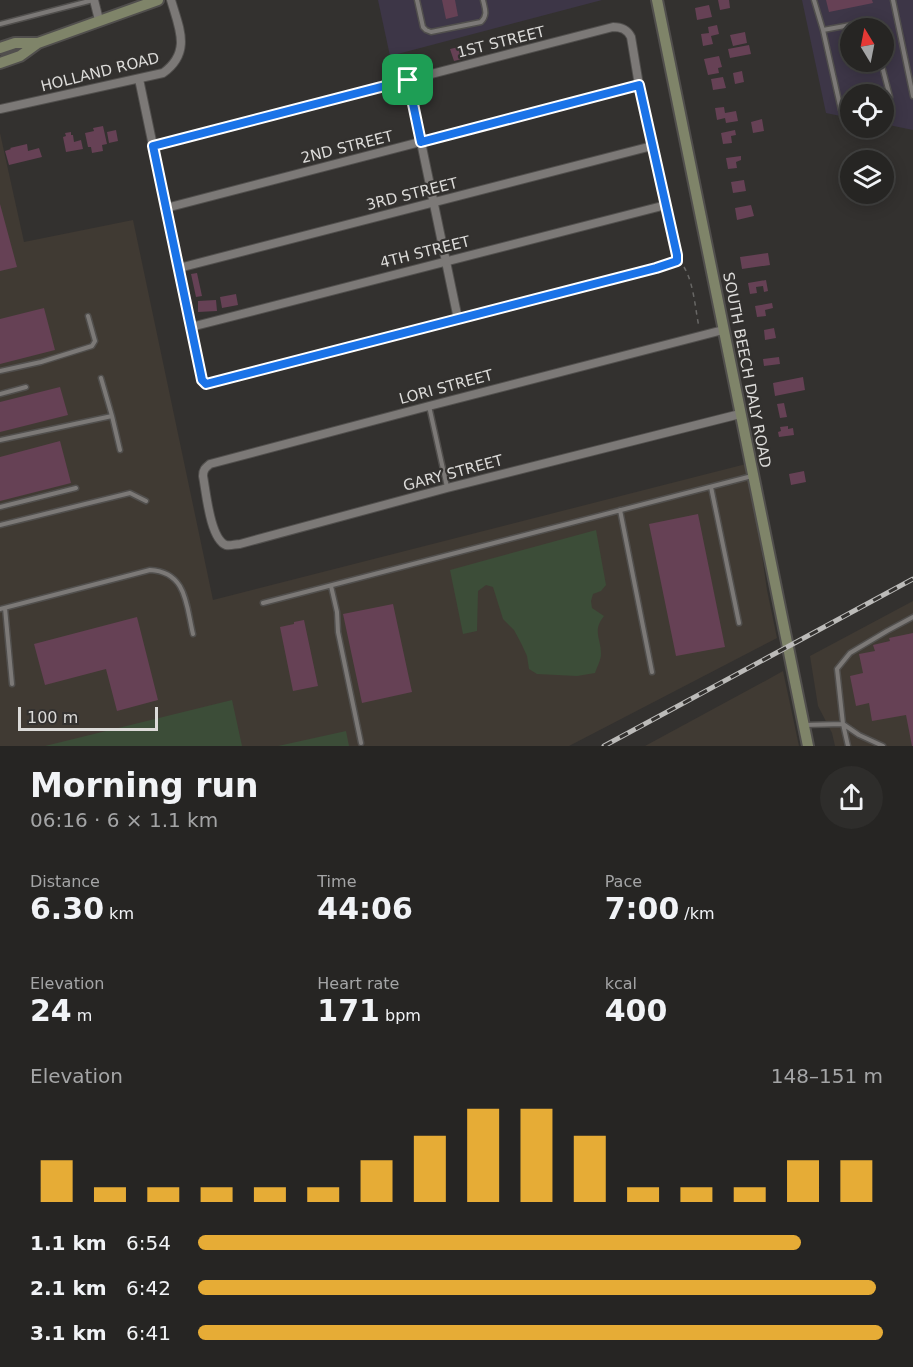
<!DOCTYPE html>
<html lang="en">
<head>
<meta charset="utf-8">
<style>
  body { margin:0; font-family:"DejaVu Sans",sans-serif; background:#2e2d2b; color:#f1f3f6; height:100vh; display:flex; flex-direction:column; font-size:22px; white-space:nowrap }
  * { box-sizing:border-box; margin:0 }
  p { font-size:20px; color:#a4a5a6 }
  .icon { flex:none; width:33px; height:33px; fill:none; stroke:currentColor; stroke-width:2; stroke-linecap:round; stroke-linejoin:round }
  .map { position:relative; height:746px; overflow:hidden }
  .details { display:flex; flex-direction:column; background:#262523; flex:1 }
  .details>* { flex:none }
  .needle { width:39px; rotate:350deg }
  .controls { position:absolute; left:840px; top:18px; display:grid; gap:12px }
  .controls a { display:grid; place-items:center; width:54px; height:54px; border-radius:50%; background:#262523; box-shadow:0 3px 15px #0003,0 0 0 2px #424241; font-size:30px }
  .scale { position:absolute; left:18px; bottom:15px; width:140px; box-sizing:border-box; padding-left:6px; border:3px solid #dcdbd9; border-top:0; font-size:16px; line-height:21px; white-space:nowrap; color:#dcdbd9; -webkit-text-stroke:4px #33312f; paint-order:stroke }
  .pin { position:absolute; display:grid; place-items:center; width:51px; height:51px; color:#fff; margin:-26px; border-radius:12px; box-shadow:0 3px 9px #0006 }
  .round { display:grid; place-items:center; flex:none; width:63px; height:63px; border-radius:32px; background:#2e2d2b }
  .overview { display:flex; align-items:center; justify-content:space-between; height:102px; padding:0 30px }
  h1 { font-size:33px; font-weight:800; line-height:45px }
  .figures { display:grid; grid-template-columns:repeat(3,1fr); gap:9px; height:102px; padding:6px 30px }
  .figures div { display:grid; align-content:center }
  .figures b { font-size:30px; font-weight:800 }
  .figures small { font-size:16px; font-weight:400 }
  .figures p { font-size:16px }
  .chart { height:168px; padding:12px 30px }
  .chart p { display:flex; justify-content:space-between }
  .chart svg { width:100%; height:108px; margin-top:6px; stroke:#e6ac36; stroke-width:6 }
  ul { padding:0 30px; list-style:none; font-size:20px }
  li { display:grid; grid-template-columns:96px 72px 1fr; align-items:center; height:45px }
  li i { height:15px; border-radius:8px; background:#e6ac36 }
  .map>svg:first-child { display:block }
</style>
</head>
<body>
<div class="map">
<svg width="913" height="746" viewBox="0 0 913 746">
  <rect width="100%" height="100%" fill="#33312f"/>
  <path fill="#3d3647" fill-rule="evenodd" d="M378,0h224l-212,56z
    M802,0h111v130l-29,-6v-30h-34v24l-24,-5zM850,28h34v34h-34z"/>
  <path fill="#403a33" d="M0,133l24,109 109,-22 80,380 533,-136 10,50 11,76 10,48 -208,108h-569z
    M913,601v145h-78l-3,-13 -14,-27 -8,-50z
    M783,671l16,75h-154l122,-66z"/>
  <path fill="#3c4d38" d="M596,530l10,55 -5,6 -8,3 -2,7 1,7 12,8c-12,15 -3,22 -3,38 0,6 -4,13 -6,19l-18,3 -40,-2 -8,-5 -2,-13 -6,-13 -7,-13 -11,-11 -10,-32 -7,-2 -8,6 -1,40 -14,3 -13,-64z
    M232,700l10,46h-197z
    M346,731l3,15h-71z"/>
  <path fill="#664155" d="M442,0h13l3,16 -12,3z
    M718,0h11l1,8 -10,2z
    M826,0h46l1,3 -44,9z
    M709,5l3,12 -15,3 -2,-12z
    M717,25l2,9 -8,2 2,8 -10,2 -2,-12 8,-1 -1,-6z
    M745,32l2,11 -14,3 -3,-11z
    M749,45l2,9 -21,4 -2,-9z
    M463,46l3,12 -12,3 -4,-12z
    M719,56l3,11 -4,1 1,5 -11,2 -4,-16z
    M742,71l2,11 -9,2 -2,-11z
    M723,77l3,11 -13,2 -2,-11z
    M724,107l1,6 11,-2 2,10 -12,2 -1,-5 -8,2 -2,-12z
    M762,119l2,12 -11,2 -2,-11z
    M103,126l4,18 -5,1 1,6 -11,2 -1,-6h-3l-3,-14 9,-2 -1,-3z
    M116,130l2,11 -9,2 -2,-11z
    M735,130l1,5 -5,1 1,7 -9,1 -2,-11z
    M71,132v3h2l1,7 7,-2 2,9 -17,3 -3,-15 3,-1 -1,-3z
    M27,144l1,7 11,-3 3,9 -33,8 -4,-14 6,-2 -1,-1z
    M741,156v4l-5,2 1,6 -9,1 -2,-11z
    M744,180l2,11 -13,2 -2,-11z
    M0,204l17,63 -17,4z
    M751,205l3,11 -17,4 -2,-12z
    M768,253l2,12 -28,4 -2,-12z
    M197,273l5,23 -6,1 -5,-23z
    M766,280l2,11 -4,1 -1,-6 -7,1 1,6 -7,1 -2,-11z
    M236,294l2,11 -16,3 -2,-11z
    M216,300l1,11 -19,1v-11z
    M772,303l1,5 -8,2 1,6 -9,1 -2,-11z
    M44,308l11,42 -55,14v-45z
    M774,328l2,10 -11,2 -1,-10z
    M779,357l1,7 -16,2 -1,-7z
    M803,377l2,13 -30,6 -2,-13z
    M60,387l8,28 -68,17v-30z
    M784,403l3,14 -7,1 -3,-14z
    M788,426v3l5,-1 1,7 -15,2 -1,-5 3,-1 -1,-4z
    M60,441l11,42 -71,18v-44z
    M804,471l2,11 -15,3 -2,-11z
    M698,514l27,133 -49,9 -27,-132z
    M393,604l19,88 -50,11 -19,-89z
    M137,617l21,83 -41,11 -11,-42 -61,16 -11,-41z
    M304,620l14,66 -25,5 -13,-64 14,-3v-2z
    M913,633v113h-1l-6,-31 -34,6 -3,-18 -13,3 -6,-30 13,-3 -4,-19 16,-3 -2,-6 17,-4 -1,-3z"/>
  <g fill="none" stroke-linecap="round" stroke-linejoin="round">
    <defs>
      <path id="lane" d="M417,0l6,27 3,3 5,2 50,-10c7,-7 4,-13 2,-22
        M814,0l9,30 18,80 9,-3
        M893,0l20,96
        M0,24l93,-24
        M823,30l49,-9 2,7
        M881,62l9,35 -6,1
        M0,371l41,-9 51,-16 3,-5 -7,-25
        M0,394l26,-7
        M429,406l18,81
        M112,416l8,34
        M0,440l112,-24 -11,-38
        M711,487l28,136
        M0,507l76,-19
        M620,510l32,162
        M0,525l130,-32 16,8
        M331,586l6,26 1,20 23,111
        M263,603l489,-127
        M5,608l7,76
        M0,609l150,-39c37,2 36,35 43,64
        M804,725l39,-1 16,11 24,11
        M848,746l-5,-22 -6,-55 13,-16 37,-22 26,-14"/>
      <path id="street" d="M94,0l5,20
        M139,79l62,296 1,5 4,4 450,-116 21,-7 -38,-176 -8,-48c-4,-8 -10,-10 -18,-10l-460,119
        M408,80l50,239
        M0,109l163,-36c29,-21 16,-45 8,-73
        M166,208l473,-123
        M179,268l473,-122
        M191,327l475,-122
        M723,330l-294,76 -219,58c-5,4 -7,6 -7,12 3,15 7,63 23,69 5,1 9,-1 14,-1l207,-56 293,-74"/>
      <path id="secondary" d="M657,0l151,746
        M0,48l15,-5h22
        M0,63l20,-7 18,-13 120,-43"/>
    </defs>
    <use href="#lane" stroke="#514f4d" stroke-width="7"/>
    <use href="#street" stroke="#514f4d" stroke-width="10"/>
    <use href="#secondary" stroke="#514f4d" stroke-width="14"/>
    <path stroke="#686765" stroke-width="1.5" stroke-dasharray="4.5 4.5" stroke-linecap="butt" d="M684,267c10,17 11,41 15,60"/>
    <use href="#lane" stroke="#7c7977" stroke-width="4"/>
    <use href="#street" stroke="#7c7977" stroke-width="8"/>
    <use href="#secondary" stroke="#7f8469" stroke-width="10"/>
    <defs>
      <path id="rail" d="M604,746l309,-167"/>
    </defs>
    <use href="#rail" stroke="#bcbbb9" stroke-width="5"/>
    <use href="#rail" stroke="#33312f" stroke-width="3" stroke-dasharray="9" stroke-linecap="butt"/>
  </g>
  <g fill="none" stroke-linecap="round" stroke-linejoin="round">
    <defs>
      <path id="route" d="M408,80l13,62 218,-57 38,170v6l-21,7 -450,116 -4,-4 -1,-5 -48,-229z"/>
    </defs>
    <use href="#route" stroke="#fff" stroke-width="12"/>
    <use href="#route" stroke="#1a73e8" stroke-width="8"/>
  </g>
  <g text-anchor="middle" dominant-baseline="central" stroke-width="4.5" stroke-linejoin="round" paint-order="stroke">
    <g font-size="15" fill="#dcdbd9" stroke="#33312f">
      <text transform="translate(501 42) rotate(-14)">1ST STREET</text>
      <text transform="translate(100 72) rotate(-14)">HOLLAND ROAD</text>
      <text transform="translate(347 147) rotate(-14)">2ND STREET</text>
      <text transform="translate(412 194) rotate(-14)">3RD STREET</text>
      <text transform="translate(425 252) rotate(-14)">4TH STREET</text>
      <text transform="translate(747 370) rotate(79)">SOUTH BEECH DALY ROAD</text>
      <text transform="translate(446 387) rotate(-15)">LORI STREET</text>
      <text transform="translate(453 473) rotate(-15)">GARY STREET</text>
    </g>
  </g>
</svg>
<div class="controls">
<a><svg class="needle" viewBox="-14 -14 28 28"><path d="M0-13l5 13h-10z" fill="#e53935"/><path d="M0 13l5-13h-10z" fill="#a4a5a6"/></svg></a>
<a><svg class="icon" aria-label="locate" viewBox="0 0 24 24"><circle cx="12" cy="12" r="6"/><path d="M12 2v4M12 18v4M2 12h4M18 12h4"/></svg></a>
<a><svg class="icon" aria-label="layers" viewBox="0 0 24 24"><path d="M12 4l9 5-9 5-9-5zM3 14l9 5 9-5"/></svg></a>
</div>
<div class="scale">100 m</div>
<div class="pin" style="left:408px;top:80px;background:#1e9e55"><svg class="icon" aria-label="arrive" viewBox="0 0 24 24"><path d="M6 21V4h12l-3 4 3 4H6"/></svg></div>
</div>
<section class="details">
<div class="overview"><div><h1>Morning run</h1><p>06:16 · 6 × 1.1 km</p></div><a class="round"><svg class="icon" aria-label="share" viewBox="0 0 24 24"><path d="M12 15V3M7 8l5-5 5 5M5 13v7h14v-7"/></svg></a></div>
<div class="figures">
<div><p>Distance</p><b>6.30<small> km</small></b></div>
<div><p>Time</p><b>44:06</b></div>
<div><p>Pace</p><b>7:00<small> /km</small></b></div>
</div>
<div class="figures">
<div><p>Elevation</p><b>24<small> m</small></b></div>
<div><p>Heart rate</p><b>171<small> bpm</small></b></div>
<div><p>kcal</p><b>400</b></div>
</div>
<div class="chart"><p><span>Elevation</span>148–151 m</p>
<svg viewBox="0 0 160 44" preserveAspectRatio="none"><path d="M5 44V27M15 44V38M25 44V38M35 44V38M45 44V38M55 44V38M65 44V27M75 44V17M85 44V6M95 44V6M105 44V17M115 44V38M125 44V38M135 44V38M145 44V27M155 44V27"/></svg>
</div>
<ul>
<li><b>1.1 km</b>6:54<i style="width:88%"></i></li>
<li><b>2.1 km</b>6:42<i style="width:99%"></i></li>
<li><b>3.1 km</b>6:41<i style="width:100%"></i></li>
</ul>
</section>
</body>
</html>
